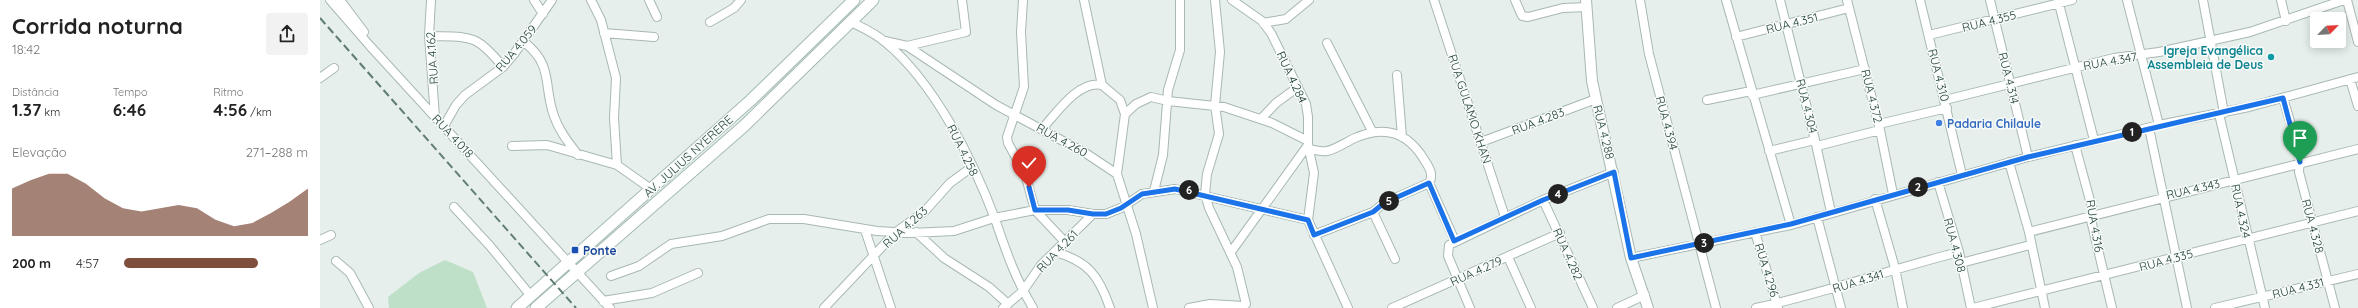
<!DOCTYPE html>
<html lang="pt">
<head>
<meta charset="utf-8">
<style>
  body { margin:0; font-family:Quicksand,sans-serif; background:#f2f2f2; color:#222; height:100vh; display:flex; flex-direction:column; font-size:15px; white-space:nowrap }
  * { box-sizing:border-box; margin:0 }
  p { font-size:13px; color:#767676 }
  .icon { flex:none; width:22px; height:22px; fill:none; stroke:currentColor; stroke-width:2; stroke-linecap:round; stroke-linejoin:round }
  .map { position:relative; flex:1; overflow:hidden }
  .details { display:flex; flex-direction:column; background:#fff; width:320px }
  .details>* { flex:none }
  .needle { width:26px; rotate:65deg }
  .controls { position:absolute; left:1990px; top:12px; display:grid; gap:8px }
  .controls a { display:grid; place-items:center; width:36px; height:36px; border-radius:4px; background:#fff; box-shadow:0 2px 10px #0003; font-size:20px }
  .pin { position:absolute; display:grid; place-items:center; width:34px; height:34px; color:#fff; margin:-41px -17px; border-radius:50% 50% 50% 0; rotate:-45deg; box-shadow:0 0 4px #0007 }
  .pin .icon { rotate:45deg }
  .km { position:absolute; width:20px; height:20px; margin:-10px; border-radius:50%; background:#222; color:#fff; font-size:11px; line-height:20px; text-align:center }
  .round { display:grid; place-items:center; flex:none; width:42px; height:42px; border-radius:4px; background:#f2f2f2 }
  .headline { display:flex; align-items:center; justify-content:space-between; height:68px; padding:0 12px }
  h1 { font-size:22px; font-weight:700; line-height:30px }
  .figures { display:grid; grid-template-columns:repeat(3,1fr); gap:6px; height:68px; padding:4px 12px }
  .figures div { display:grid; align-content:center }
  .figures b { font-size:17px; font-weight:700 }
  .figures small { font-size:11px; font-weight:400 }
  .figures p { font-size:11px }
  .chart { height:112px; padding:8px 12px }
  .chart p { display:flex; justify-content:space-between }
  .chart svg { width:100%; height:72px; margin-top:4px; fill:#804e3d; opacity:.7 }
  ul { padding:0 12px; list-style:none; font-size:13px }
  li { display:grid; grid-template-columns:64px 48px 1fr; align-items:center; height:30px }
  li i { height:10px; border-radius:5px; background:#804e3d }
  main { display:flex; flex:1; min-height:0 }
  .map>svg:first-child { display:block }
</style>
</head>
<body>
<main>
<section class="details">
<div class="headline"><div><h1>Corrida noturna</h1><p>18:42</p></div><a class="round"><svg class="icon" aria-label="share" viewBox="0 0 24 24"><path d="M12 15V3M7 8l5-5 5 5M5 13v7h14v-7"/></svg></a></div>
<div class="figures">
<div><p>Distância</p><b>1.37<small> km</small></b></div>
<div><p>Tempo</p><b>6:46</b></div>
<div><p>Ritmo</p><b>4:56<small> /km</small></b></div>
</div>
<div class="chart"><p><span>Elevação</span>271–288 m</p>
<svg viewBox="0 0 160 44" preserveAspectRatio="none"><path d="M0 44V15L10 10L20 6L30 6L40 12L50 21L60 27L70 29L80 27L90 25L100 27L110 34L120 38L130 36L140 30L150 23L160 15V44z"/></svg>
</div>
<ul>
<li><b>200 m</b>4:57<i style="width:73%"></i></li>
</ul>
</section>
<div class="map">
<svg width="2038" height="308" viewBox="0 0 2038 308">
  <rect width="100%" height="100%" fill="#e6efeb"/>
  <path fill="#bfe0c8" d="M125,260l28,12 14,36h-98l-1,-11 31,-24z"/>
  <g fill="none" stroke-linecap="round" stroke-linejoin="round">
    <defs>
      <path id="minor" d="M10,0l40,46 240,262
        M20,0l24,32
        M111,0l-2,36 6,81
        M214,0l9,14
        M271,0l10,20 15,58 -2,40 3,47
        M329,0l8,17
        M703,0l-2,32 3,55 -17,50 1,6 17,31 10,36 30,32
        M764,0l18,85 18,15 5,14 -8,60
        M912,0l30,21 9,12 35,71 2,13v28l6,28 -6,47 40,88
        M1114,0l71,217
        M1195,0l7,16 6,1 35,-9 24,-1
        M1320,0l9,54 67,254
        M1406,0l65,225
        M1460,0l35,140 16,72
        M1527,0l33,130 13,64
        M1600,0l42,175
        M1670,0l38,157
        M1738,0l36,140
        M1807,0l32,125
        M1883,0l21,113
        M1961,0l5,21
        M2027,0l11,42
        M390,22l24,-14 7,-8
        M531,22c12,6 24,11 34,20 49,40 88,118 110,177 11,32 20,59 38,89
        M943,23l23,-4 23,-19
        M284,33l50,4
        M1609,35l143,-35
        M109,36c41,1 47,-3 74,31
        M1416,37l113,-29
        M565,41l22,5 89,59 91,49 30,20 19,60 17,74
        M204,42c30,23 19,44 30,74 5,15 15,27 24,39
        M1007,43l45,88
        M587,46l59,-14 -4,-32
        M1077,75l5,62
        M0,78l14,-10
        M2030,79l8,27
        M1432,95l113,-26
        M1963,98l17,57 -1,17 36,136
        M1387,100l44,-9
        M1625,100l169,-42 45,-6 91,-20 94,-32
        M805,114l11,-10 15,-7 17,4 56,6 48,16 36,18
        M1899,114l46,194
        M941,119l15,-16 22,-16
        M1559,124l68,-16
        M124,126l12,-21 9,-10 38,-28 11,-13 38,-54
        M1829,128l38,180
        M722,129c14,-15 36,-49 60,-44
        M1161,142l115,-43
        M1755,145l17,63 -1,12 21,88
        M192,146l35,-1 70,20 34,24
        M1497,146l63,-16
        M989,149c6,1 12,3 18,2 10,-2 19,-9 28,-13 30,-13 53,-6 70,23 4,6 9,14 4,22l26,58
        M1449,151l46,-11
        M1689,162l20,70 16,76
        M1618,182l21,70 12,56
        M834,191l9,-36 5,-65 12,-40v-50
        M1555,199l20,69 8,40
        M1223,200l50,108
        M134,207l36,39 41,50
        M1053,212l22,47
        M1497,217l24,91
        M545,230l26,78
        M596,232l28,26 45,29 19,17
        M1435,232l23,76
        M1709,232l329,-83
        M994,235l59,-23 11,-9 45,-20
        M0,240l11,-5
        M735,252c33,9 44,24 55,56
        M911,252l77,-107
        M1188,257l23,51
        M1311,258l160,-33 237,-68 131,-32 90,-18 109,-30
        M16,261l14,12 19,35
        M1641,263l69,-18
        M291,276l28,-10 32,-22 51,-8 47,-17h35l73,12 34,2 43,-2 40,-13 41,-8h33l25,4h13l15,-6 21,-14 33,-5 133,31
        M283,301l49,-8 46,-20
        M504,308l72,-76 29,-21 25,-28 22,-16
        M683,308l20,-17 18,-26 52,-51
        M869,308l21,-4 34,2 2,-2 -9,-37 -28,-59 -4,-14 2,-20 12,-40 -4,-29 5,-53 -5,-52
        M1072,308l168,-75
        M1150,308l-22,-52 1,-11 94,-45 71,-28
        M1297,308l28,-13
        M1436,308c69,-15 135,-39 203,-56
        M1653,308l385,-97
        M1895,308l143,-34"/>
      <path id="tertiary" d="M1266,0l6,81 39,177 17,50"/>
      <path id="secondary" d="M197,308l234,-208 103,-100
        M216,308l208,-182 129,-126"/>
    </defs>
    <use href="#minor" stroke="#a8b8b2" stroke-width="10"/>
    <use href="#tertiary" stroke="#a8b8b2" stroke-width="12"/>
    <use href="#secondary" stroke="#a4bbb3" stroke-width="13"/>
    <use href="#minor" stroke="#fff" stroke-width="8"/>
    <use href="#tertiary" stroke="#fff" stroke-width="10"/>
    <use href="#secondary" stroke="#fff" stroke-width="11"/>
    <path stroke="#5f7d75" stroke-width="2" stroke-dasharray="8 4" stroke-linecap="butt" d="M0,18l256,290"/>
  </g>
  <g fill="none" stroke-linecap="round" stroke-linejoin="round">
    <defs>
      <path id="route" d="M709,187l6,23h33l25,4h13l15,-6 21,-14 33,-5 133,31 6,15 59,-23 11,-9 45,-20 25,58 89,-41 71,-28 17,86 160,-34 237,-67 255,-59 17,64"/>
    </defs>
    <use href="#route" stroke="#fff" stroke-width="8"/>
    <use href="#route" stroke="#1a73e8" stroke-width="5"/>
  </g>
  <circle fill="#0f9aa8" stroke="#f7fbf9" stroke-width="1.5" cx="1951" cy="57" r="4"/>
  <circle fill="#3f7fe0" stroke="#f7fbf9" stroke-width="1.5" cx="1619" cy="123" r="4"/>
  <rect fill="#1a4fb4" stroke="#f7fbf9" stroke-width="1.5" x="251" y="246" width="8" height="8" rx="2"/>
  <g text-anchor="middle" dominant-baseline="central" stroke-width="3" stroke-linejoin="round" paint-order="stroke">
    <g font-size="12" fill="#24423a" stroke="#f7fbf9">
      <text transform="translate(1669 21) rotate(-14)">RUA 4.355</text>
      <text transform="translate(1472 23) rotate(-14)">RUA 4.351</text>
      <text transform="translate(196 48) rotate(-50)">RUA 4.059</text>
      <text transform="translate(112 58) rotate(-94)">RUA 4.162</text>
      <text transform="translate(1790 61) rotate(-10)">RUA 4.347</text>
      <text transform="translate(1619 75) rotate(76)">RUA 4.310</text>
      <text transform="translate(972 77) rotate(65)">RUA 4.284</text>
      <text transform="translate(1689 78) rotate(76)">RUA 4.314</text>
      <text transform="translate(1552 96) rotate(76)">RUA 4.372</text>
      <text transform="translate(1487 106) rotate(76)">RUA 4.304</text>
      <text transform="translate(1150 109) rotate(72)">RUA GULAMO KHAN</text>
      <text transform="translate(1218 121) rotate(-21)">RUA 4.283</text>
      <text transform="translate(1347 123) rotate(75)">RUA 4.394</text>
      <text transform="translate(1284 132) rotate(76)">RUA 4.288</text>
      <text transform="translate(133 136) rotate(47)">RUA 4.018</text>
      <text transform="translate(742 140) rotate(29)">RUA 4.260</text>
      <text transform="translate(643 150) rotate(64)">RUA 4.258</text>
      <text transform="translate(368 156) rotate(-42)">AV. JULIUS NYERERE</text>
      <text transform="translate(1873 189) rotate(-13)">RUA 4.343</text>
      <text transform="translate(1921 211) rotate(78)">RUA 4.324</text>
      <text transform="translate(1775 226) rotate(80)">RUA 4.316</text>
      <text transform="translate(1993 226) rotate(75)">RUA 4.328</text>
      <text transform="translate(585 227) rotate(-42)">RUA 4.263</text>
      <text transform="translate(1635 245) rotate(75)">RUA 4.308</text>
      <text transform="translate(737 251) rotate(-46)">RUA 4.261</text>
      <text transform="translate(1248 254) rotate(66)">RUA 4.282</text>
      <text transform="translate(1846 260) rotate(-15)">RUA 4.335</text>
      <text transform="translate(1447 270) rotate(73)">RUA 4.296</text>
      <text transform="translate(1156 271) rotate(-24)">RUA 4.279</text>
      <text transform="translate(1538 281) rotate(-17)">RUA 4.341</text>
      <text transform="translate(1978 288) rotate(-14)">RUA 4.331</text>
    </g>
    <g font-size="12" font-weight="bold" fill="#0d838f" stroke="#f7fbf9" text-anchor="end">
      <text x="1943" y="50">Igreja Evangélica<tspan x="1943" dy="14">Assembleia de Deus</tspan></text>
    </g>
    <g font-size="12" font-weight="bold" fill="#366cbe" stroke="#f7fbf9" text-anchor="start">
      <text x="1627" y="123">Padaria Chilaule</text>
    </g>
    <g font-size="12" font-weight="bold" fill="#164399" stroke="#f7fbf9" text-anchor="start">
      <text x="263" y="250">Ponte</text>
    </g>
  </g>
</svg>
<div class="controls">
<a><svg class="needle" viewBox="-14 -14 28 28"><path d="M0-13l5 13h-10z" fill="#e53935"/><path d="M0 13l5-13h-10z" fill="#767676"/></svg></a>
</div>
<div class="pin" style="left:1980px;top:162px;background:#1e9e55"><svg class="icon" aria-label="arrive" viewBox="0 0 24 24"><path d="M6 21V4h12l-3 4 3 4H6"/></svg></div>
<div class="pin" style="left:709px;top:187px;background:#d93025"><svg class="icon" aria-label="check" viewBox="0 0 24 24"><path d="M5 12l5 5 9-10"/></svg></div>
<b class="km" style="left:1812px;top:132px">1</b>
<b class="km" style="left:1598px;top:187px">2</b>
<b class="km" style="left:1384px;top:243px">3</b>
<b class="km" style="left:1238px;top:194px">4</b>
<b class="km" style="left:1069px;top:201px">5</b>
<b class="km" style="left:869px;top:190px">6</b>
</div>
</main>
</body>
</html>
